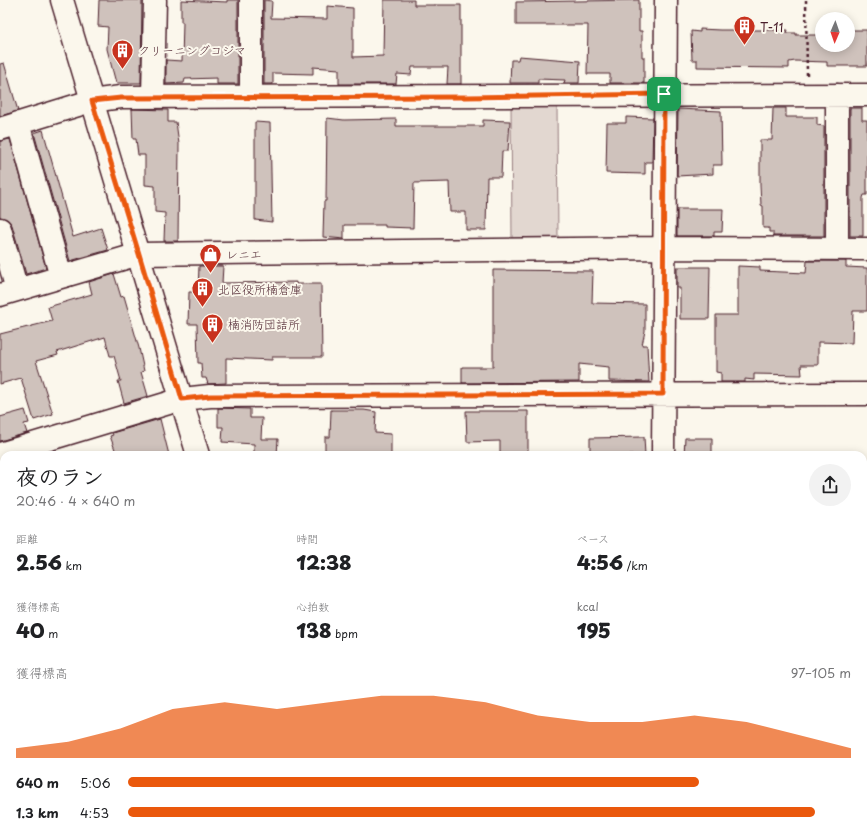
<!DOCTYPE html>
<html lang="ja">
<head>
<meta charset="utf-8">
<style>
  body { margin:0; font-family:"Playpen Sans","Klee One",sans-serif; background:#f2f2f2; color:#202124; height:100vh; display:flex; flex-direction:column; font-size:15px; white-space:nowrap }
  * { box-sizing:border-box; margin:0 }
  p { font-size:13px; color:#757577 }
  .icon { flex:none; width:22px; height:22px; fill:none; stroke:currentColor; stroke-width:2; stroke-linecap:round; stroke-linejoin:round }
  .map { position:relative; flex:1; overflow:hidden }
  .side { position:absolute; left:0px; top:451px; width:867px; height:384px; display:flex; flex-direction:column; background:#fff; border-radius:12px 12px 0 0; box-shadow:0 2px 10px #0003 }
  .side>* { flex:none }
  .needle { width:26px; rotate:182deg }
  .buttons { position:absolute; left:815px; top:12px; display:grid; gap:8px }
  .buttons a { display:grid; place-items:center; width:40px; height:40px; border-radius:50%; background:#fff; box-shadow:0 2px 10px #0003; font-size:20px }
  .pin { position:absolute; display:grid; place-items:center; width:34px; height:34px; color:#fff; margin:-17px; border-radius:8px; box-shadow:0 2px 6px #0006 }
  .round { display:grid; place-items:center; flex:none; width:42px; height:42px; border-radius:21px; background:#f2f2f2 }
  .head { display:flex; align-items:center; justify-content:space-between; height:68px; padding:0 16px }
  h1 { font-size:22px; font-weight:800; line-height:30px }
  .metrics { display:grid; grid-template-columns:repeat(3,1fr); gap:6px; height:68px; padding:4px 16px }
  .metrics div { display:grid; align-content:center }
  .metrics b { font-size:20px; font-weight:800 }
  .metrics small { font-size:11px; font-weight:400 }
  .metrics p { font-size:11px }
  .chart { height:112px; padding:8px 16px }
  .chart p { display:flex; justify-content:space-between }
  .chart svg { width:100%; height:72px; margin-top:4px; fill:#ea580c; opacity:.7 }
  ul { padding:0 16px; list-style:none; font-size:13px }
  li { display:grid; grid-template-columns:64px 48px 1fr; align-items:center; height:30px }
  li i { height:10px; border-radius:5px; background:#ea580c }
  .map>svg:first-child { display:block }
</style>
</head>
<body>
<div class="map">
<svg width="867" height="835" viewBox="0 0 867 835">
  <rect width="100%" height="100%" fill="#fbf7ec"/>
  <filter id="ink" filterUnits="userSpaceOnUse"><feTurbulence type="fractalNoise" baseFrequency=".025" numOctaves="2"/><feDisplacementMap in="SourceGraphic" scale="8" xChannelSelector="R" yChannelSelector="G"/><feConvolveMatrix kernelMatrix="1 2 1 2 8 2 1 2 1" color-interpolation-filters="sRGB"/></filter>
  <g filter="url(#ink)">
    <path fill="#eee7de" d="M863,795h4v40h-274v-4h270z"/>
    <path fill="#e2d7d0" stroke="#967b7e" d="M511,105h46l1,135h-46z"/>
    <path fill="#cfc2bc" stroke="#4a1f2b" d="M99,0h43l-1,83h-25l-9,-34 1,-22 -10,-1z
      M181,0l46,2v-2h11v84h-21v-6l-32,1 -1,4 -18,1v-24l16,1 1,-39h-2z
      M264,0l8,1 -1,17 56,1v-13l26,2v49l30,-1 1,-56h30v5h47v79h-14l1,-17h-36l-1,8 -14,-1 -1,10h-57v-15l-26,-2v7l-40,-1v11h-9z
      M639,0v31h3v26h2v26h-34v-9h-23l1,-49h-72v-23z
      M700,29l20,1h68l-1,3h9v2h26v10h26v-15h19v36h-40v-4l-32,-1 -6,1v6l-92,-1v-7h-5l-1,-29 9,1z
      M519,56l61,5 -1,22h-15l1,-3 -27,-1v4h-28l1,-23h7z
      M4,63l14,48 -18,5v-52z
      M773,108h13v9h31v8l7,1v110h-51v-4h-4v-4h-6v-22l-2,-1 -1,-20v-45h12z
      M850,108h12v12h5v75h-3l-1,3v38h-13z
      M132,109l36,1v12h8l3,22 -1,97h-14l1,-28 -10,-1v-26l-10,-1v-30h-7l-2,-16h-3z
      M678,109l43,2 1,54h-9v9l-36,2z
      M626,117l27,1 -1,44h-7v12l-39,-1 1,-50h19z
      M327,118l17,2 52,-1v7h87v-6l27,1 -2,30h-6l-1,26h-14l-1,53h-20v-18h-16l-1,-30 -35,1 -1,45 -28,-1v-2h-41v14l-21,-2 1,-36h2z
      M255,122l15,1 2,99 -17,-2z
      M43,130l30,107 28,-9 7,22 -38,11 -36,-128z
      M10,139l36,129 -20,6 -14,-49 -4,-5 -8,-3v-76z
      M677,209h46l-1,23h-8v4h-37z
      M807,261h39v6l21,1v43h-14l-1,32 -34,-1v23h-17l1,10 -48,-1v6l-9,-1v3h-24v-9l-5,-1v-57h22v-49l22,1v4l46,2z
      M199,266h24l-1,17 74,-1v2h25l1,73h-50v3l-46,-2v25l-18,1 -2,-6h-4l-1,-15h-3l-1,-39h-9l1,-32h9z
      M677,267h33l-1,52h-29v-31h-3z
      M493,270l100,1 -1,32 53,1v27l-3,14h5l2,37 -40,-1v-14l-30,-3v18l-117,1v-16h31z
      M114,274l7,23 3,-1 15,52 5,23 -3,1 7,24 -24,7 -6,-22h3l-7,-25h-4l-5,-19 -48,15 1,3 -22,6 17,53 -19,6 -13,-42 -21,6v-50l52,-13 -4,-14 44,-13 -3,-12z
      M218,408l32,1v9h12l-1,21h17l-1,16h-23v-11l-32,-2 1,-15h-5z
      M25,410l4,13 -5,1 3,9 -27,8v-24z
      M331,410h33l12,2 -1,21 16,1v21h-66v-18h5z
      M466,411h62v44h-28v-14l-33,1z
      M160,419l9,36h-52l-7,-19 3,-1 -1,-2z
      M644,437l1,18h-55v-17z
      M685,438h27v17h-28z"/>
    <g fill="none" stroke-linecap="round" stroke-linejoin="round">
      <defs>
        <path id="minor" d="M251,0v97
          M837,95v154
          M153,97l2,-97
          M18,123l43,154
          M0,129l91,-28 30,-4 746,-2
          M0,229l17,61
          M0,295l139,-41 524,-6 204,1
          M0,454l182,-55 28,-3 657,-2
          M663,455l3,-455
          M863,546h4
          M0,617l4,-2
          M863,698h4
          M0,785l4,-2
          M863,786h4
          M583,835v-4"/>
        <path id="major" d="M62,0l136,455
          M311,831l1,4"/>
      </defs>
      <use href="#minor" stroke="#4a1f2b" stroke-width="25"/>
      <use href="#major" stroke="#4a1f2b" stroke-width="25"/>
      <path stroke="#4a1f2b" stroke-width="2.5" stroke-dasharray="3 3" stroke-linecap="butt" d="M806,0l1,76"/>
      <use href="#minor" stroke="#fbf7ec" stroke-width="22"/>
      <use href="#major" stroke="#fbf7ec" stroke-width="22"/>
    </g>
  </g>
  <g fill="none" stroke-linecap="round" stroke-linejoin="round" filter="url(#ink)">
    <defs>
      <path id="route" d="M664,94l-1,300 -453,2 -28,3 -43,-145 -47,-153 29,-3 345,-1z"/>
    </defs>
    <use href="#route" stroke="#fff" stroke-width="8"/>
    <use href="#route" stroke="#ea580c" stroke-width="5"/>
  </g>
  <defs>
    <symbol id="building-pin" viewBox="-11 -11 22 30"><path d="M0 17L-7.5 6A9.5 9.5 0 1 1 7.5 6Z" fill="#c8321e" stroke="#fbf7ec"/><path d="M-4-6H4V6H1V3H-1V6H-4ZM-2.5-4.3h1.7v1.8h-1.7ZM.8-4.3h1.7v1.8H.8ZM-2.5-1h1.7V.8h-1.7ZM.8-1h1.7V.8H.8Z" fill="#fff"/></symbol>
    <symbol id="shop-pin" viewBox="-11 -11 22 30"><path d="M0 17L-7.5 6A9.5 9.5 0 1 1 7.5 6Z" fill="#c8321e" stroke="#fbf7ec"/><path d="M-5-2.5h2.3a2.7 3.5 0 0 1 5.4 0H5L5.5 6h-11ZM-1.5-2.5h3a1.5 2.3 0 0 0-3 0Z" fill="#fff"/></symbol>
  </defs>
  <g fill-rule="evenodd">
    <use href="#building-pin" x="732" y="14" width="25" height="34"/>
    <use href="#building-pin" x="110" y="38" width="25" height="34"/>
    <use href="#shop-pin" x="198" y="242" width="25" height="34"/>
    <use href="#building-pin" x="190" y="276" width="25" height="34"/>
    <use href="#building-pin" x="200" y="312" width="25" height="34"/>
  </g>
  <g text-anchor="middle" dominant-baseline="central" stroke-width="4" stroke-linejoin="round" paint-order="stroke">
    <g font-size="12" fill="#4a1f2b" stroke="#fbf7ec" text-anchor="start">
      <text x="760" y="27">T-11</text>
      <text x="138" y="50">クリーニングコジマ</text>
      <text x="226" y="254">レニエ</text>
      <text x="218" y="289">北区役所楠倉庫</text>
      <text x="228" y="324">楠消防団詰所</text>
    </g>
  </g>
</svg>
<div class="buttons">
<a><svg class="needle" viewBox="-14 -14 28 28"><path d="M0-13l5 13h-10z" fill="#e53935"/><path d="M0 13l5-13h-10z" fill="#757577"/></svg></a>
</div>
<div class="pin" style="left:664px;top:94px;background:#1e9e55"><svg class="icon" aria-label="arrive" viewBox="0 0 24 24"><path d="M6 21V4h12l-3 4 3 4H6"/></svg></div>
<section class="side">
<div class="head"><div><h1>夜のラン</h1><p>20:46 · 4 × 640 m</p></div><a class="round"><svg class="icon" aria-label="share" viewBox="0 0 24 24"><path d="M12 15V3M7 8l5-5 5 5M5 13v7h14v-7"/></svg></a></div>
<div class="metrics">
<div><p>距離</p><b>2.56<small> km</small></b></div>
<div><p>時間</p><b>12:38</b></div>
<div><p>ペース</p><b>4:56<small> /km</small></b></div>
</div>
<div class="metrics">
<div><p>獲得標高</p><b>40<small> m</small></b></div>
<div><p>心拍数</p><b>138<small> bpm</small></b></div>
<div><p>kcal</p><b>195</b></div>
</div>
<div class="chart"><p><span>獲得標高</span>97–105 m</p>
<svg viewBox="0 0 160 44" preserveAspectRatio="none"><path d="M0 44V38L10 34L20 26L30 14L40 10L50 14L60 10L70 6L80 6L90 10L100 18L110 22L120 22L130 18L140 22L150 30L160 38V44z"/></svg>
</div>
<ul>
<li><b>640 m</b>5:06<i style="width:79%"></i></li>
<li><b>1.3 km</b>4:53<i style="width:95%"></i></li>
</ul>
</section>
</div>
</body>
</html>
